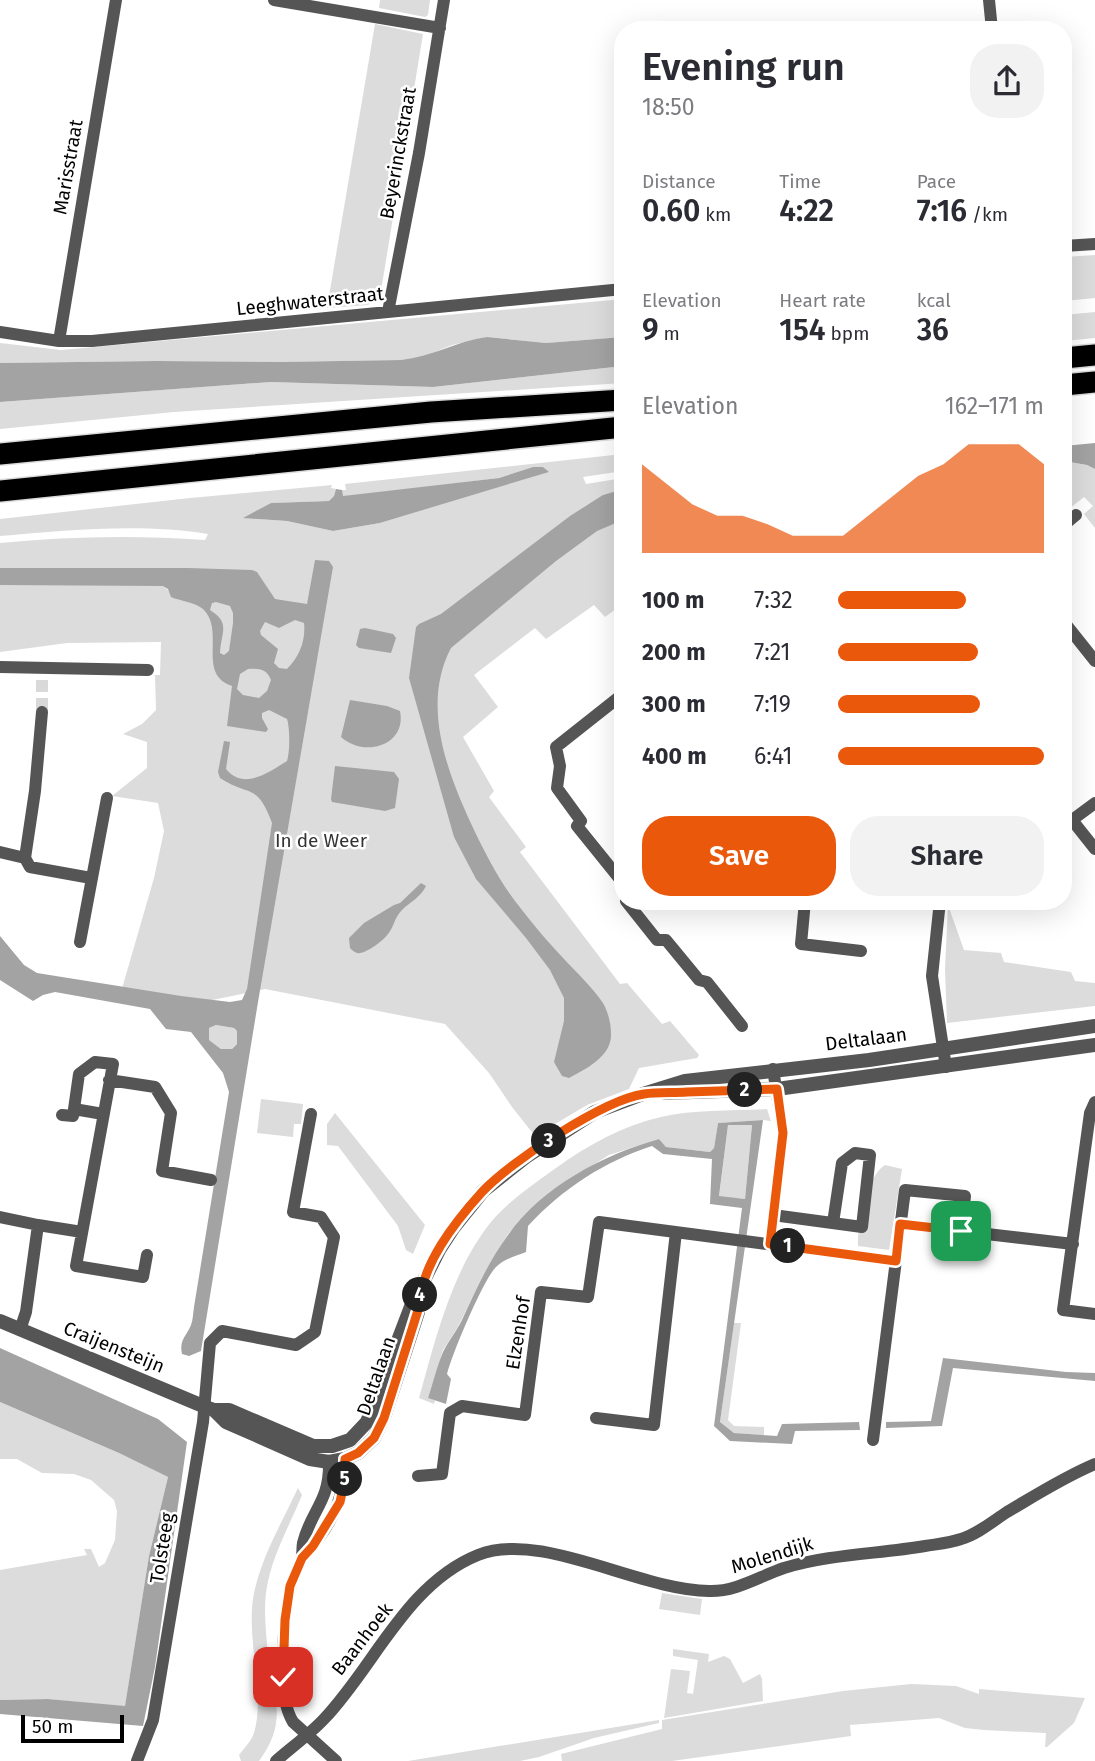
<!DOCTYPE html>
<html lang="en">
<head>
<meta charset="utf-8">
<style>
  body { margin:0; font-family:"Fira Sans",sans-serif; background:#f2f2f3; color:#2b2b33; height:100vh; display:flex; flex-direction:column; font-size:26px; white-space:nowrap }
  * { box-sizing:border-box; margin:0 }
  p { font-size:23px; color:#7c7c81 }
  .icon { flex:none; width:38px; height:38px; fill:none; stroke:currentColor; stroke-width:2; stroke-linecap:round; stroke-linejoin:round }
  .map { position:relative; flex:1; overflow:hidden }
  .sheet { position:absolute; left:614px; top:21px; width:458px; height:889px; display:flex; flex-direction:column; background:#fff; border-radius:28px; box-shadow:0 7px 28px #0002 }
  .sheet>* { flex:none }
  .scale { position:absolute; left:21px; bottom:18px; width:103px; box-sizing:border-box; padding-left:7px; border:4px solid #000; border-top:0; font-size:19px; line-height:24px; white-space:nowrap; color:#000; -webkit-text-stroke:5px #fff; paint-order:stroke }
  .pin { position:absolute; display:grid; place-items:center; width:60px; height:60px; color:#fff; margin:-30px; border-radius:14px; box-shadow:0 4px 10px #0006 }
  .km { position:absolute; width:35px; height:35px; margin:-18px; border-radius:50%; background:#222; color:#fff; font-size:19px; line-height:35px; text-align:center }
  .round { display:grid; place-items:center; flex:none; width:74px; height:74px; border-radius:28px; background:#f2f2f3 }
  .head { display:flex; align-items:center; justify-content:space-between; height:119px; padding:0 28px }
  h1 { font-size:38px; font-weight:600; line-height:52px }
  .figures { display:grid; grid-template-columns:repeat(3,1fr); gap:10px; height:119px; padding:7px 28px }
  .figures div { display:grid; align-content:center }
  .figures b { font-size:30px; font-weight:600 }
  .figures small { font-size:19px; font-weight:400 }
  .figures p { font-size:19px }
  .chart { height:196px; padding:14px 28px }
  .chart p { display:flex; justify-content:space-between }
  .chart svg { width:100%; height:126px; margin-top:7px; fill:#ea580c; opacity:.7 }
  .primary-button { display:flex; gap:14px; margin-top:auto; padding:14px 28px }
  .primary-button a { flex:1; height:80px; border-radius:28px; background:#ea580c; color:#fff; font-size:28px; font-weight:600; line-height:80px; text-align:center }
  .primary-button a+a { background:#f2f2f3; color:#2b2b33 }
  ul { padding:0 28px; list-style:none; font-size:23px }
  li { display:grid; grid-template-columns:112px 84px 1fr; align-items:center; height:52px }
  li i { height:18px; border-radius:9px; background:#ea580c }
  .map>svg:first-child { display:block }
</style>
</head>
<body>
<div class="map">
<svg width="1095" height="1761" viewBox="0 0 1095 1761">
  <rect width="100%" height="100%" fill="#fff"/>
  <path fill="#dcdcdc" d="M380,0h50l-2,15 -3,2 -46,-9z
    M375,24l48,10 -43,263 -12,8 -41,3z
    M1095,255v43l-31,3v-44z
    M623,299v38l-77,6 -59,-6 -35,8 -32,13 -19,2 -122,2 -123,-1 -156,2v-20l61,7z
    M1095,312v26l-31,3v-26z
    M623,366v17l-449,29 -174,17v-27l271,-20 162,5z
    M623,454v17l-40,6 3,7 37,-6v11l-20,6v33l20,-8v84l-18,13 -11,-12 -48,34 -11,-11 -61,47 24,32 -35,30 31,54 -5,6 37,50 -6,5 100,132 7,-1 35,41 8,-3 29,34 -2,3 -58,10 -10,21 -42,16 -52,31 -23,-29 -23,-34 -44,-49 -180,-35 -67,14 -77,-11 33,-114 10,-47 -6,-28 -46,-7 35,-28v-26l-24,-8 19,-10 14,-14 -1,-35h5l1,-33 -94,1 -67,9v-67h156l8,1 6,6 18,-24h-188v-25c68,-7 137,-8 205,-3l3,-6c-67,-11 -140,-4 -208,2v-17l190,-21 142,-13 -1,3 5,1 -2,7 -4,5 -59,2 -26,15 42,3 46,10 47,-8 168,-51 -5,-5h-10l-34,11 -156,19 -2,-2 1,-5h4l-1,-6z
    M1064,461l23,4 8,4v59l-11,-14 9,-8 -9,-9 -20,16z
    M948,905l16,45 37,3 3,9 67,10 4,9 20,2v23l-148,17 -2,-54z
    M216,1025l18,3 3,3v13l-5,5h-11l-12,-9v-12z
    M261,1099l42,5 -2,20h-7l-1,13 -36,-4z
    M767,1109l4,12 -8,-1 -45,3 -4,25 -4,4 -44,-5 -7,-8 -50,16 -52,33 -30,26 -19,20 -28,47 -22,46 -15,23 -15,48 7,2 -1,4 -15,-6c17,-60 32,-126 72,-176 17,-21 43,-38 65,-54 32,-23 66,-42 105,-51 34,-8 70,-6 106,-8z
    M335,1113l90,112 -12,29 -7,-4 -8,-24 -60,-80 -11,-1v-21z
    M728,1125h24l-7,74 -26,-2z
    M885,1165l17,4 -13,81 -31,-4c-1,-20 9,-71 27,-81z
    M734,1323h7l-13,97 6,6 30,1v8l-30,-2 -14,-11z
    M0,1402l119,51 49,24 -19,79 -24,151 -77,-8 -48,1v-130l87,-15 -3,-6h7l8,18 6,-4 10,-23 2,-29 -3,-11 -23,-20 -17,-6 -32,-1 -25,-14h-17z
    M298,1488l4,7c-15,37 -36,70 -37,111 0,21 2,44 6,64 7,38 12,58 -12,91h-18l-2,-6c5,-7 12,-13 15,-22 12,-40 -9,-95 0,-140 8,-37 28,-71 44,-105z
    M662,1593l40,6 -2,16 -41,-6z
    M673,1649l36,5 -1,8 16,-6 6,3 13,24 17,-9 2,5 1,22 -99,17 7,-49 19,2 -3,22 6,1 5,-34 -25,-4z
    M911,1684l45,2 23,8v-5l106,9 -11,25 -27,24h-2l1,-14 -62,-3 -19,-2 -26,-10 -89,7 1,11 -179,25h-110l-1,-7 101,-25v-9l181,-29z
    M659,1720v3l-65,15 -55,19 -19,4h-112z"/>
  <path fill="#a3a3a3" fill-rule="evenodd" d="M487,337l59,6 77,-6v29l-190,21 -162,-5 -271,20v-39l156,-2 123,1 122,-2c30,-3 56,-19 86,-23z
    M1095,443v26l-8,-4 -23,-4v-15z
    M533,467h10l6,5 -169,51 -47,8 -46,-10 -44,-3 28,-15 58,-2 5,-5 2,-7 6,1 1,6 9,-1 147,-17z
    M623,489v31l-26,11 -41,30 -105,87c-31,59 -2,129 24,184 13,27 28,55 47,78 13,17 27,33 42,49 13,14 28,28 39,44 5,9 8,20 8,31 1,22 -25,35 -42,44l-7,-2 -8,-14 10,-41v-23l-14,-28 -24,-32 -50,-59 -22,-42 -45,-159 7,-51 3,-3 22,-10 129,-98 33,-21z
    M315,560l14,1 4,6 -75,435 -57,349 -12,5 -7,-2c-3,-14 4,-17 9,-29 2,-5 2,-12 3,-18l35,-215 -6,-19 -32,-41 -25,-3 -16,-20 -95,-17 -12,3 -10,6 -33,-21v-44l24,29 13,8 144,23 49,6 12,-2 5,-11 25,-166c-15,-41 -23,-26 -52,-45l-2,-6 6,-31 6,1 -4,27c18,22 43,3 61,-8 3,-9 3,-33 0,-42l-18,-9 -7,3v5l6,11 -2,3 -39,-6 5,-40c-36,-12 -6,-55 -29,-77 -8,-7 -23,-8 -32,-12l-3,-8 -5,-3 -163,-1v-17h188l64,2 5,2 18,27 32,5zM216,602l14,4 3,7v10l-4,28 -5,4 -4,-2c1,-21 11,-30 -10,-43l2,-7zM295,620l9,3c2,18 -5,34 -17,46l-8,-1 -5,-5 4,-14 -17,-14 -1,-4 5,-9 14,6zM248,669c11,-1 19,0 23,11l-4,11 -8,7 -16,-3 -6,-6 3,-15zM216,1025l18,3 3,3v13l-5,5h-11l-12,-9v-12z
    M365,628l28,6 3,4 -5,15 -32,-5 -3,-3 4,-16z
    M350,700l37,6 13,5c7,35 -36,47 -59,26z
    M335,766l59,6 5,7 -4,29 -10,3 -53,-9 -1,-3z
    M421,883l5,3c-5,11 -16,16 -24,24 -8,8 -8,17 -14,24 -5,7 -20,18 -28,19 -4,1 -7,-2 -10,-5l-1,-10 15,-15 30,-18 6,-2z
    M763,1120l-43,302 14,11 43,3 5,-12 77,-2 1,8 -65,1 -3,13 -62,-3 -16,-15 28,-218 -32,-4 2,-45 -49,-5 -11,-8c-47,15 -90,43 -124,80l-2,26c-10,4 -22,7 -30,15 -13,13 -44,87 -49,107l4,5 -5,25 -18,-6c5,-15 9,-32 15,-46 5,-11 14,-21 19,-32 13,-29 27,-59 46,-85 35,-49 95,-80 151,-96l7,8 44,5 4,-4 4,-25zM728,1125h24l-7,74 -26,-3z
    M0,1348l158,71 29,23 -32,225 -12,59 -143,-12v-14l48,-1 77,7 24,-150 19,-79 -49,-24 -119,-51z
    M943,1358l123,14 29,1v8l-142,-13 -11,58 -56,2v-6l45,-1z"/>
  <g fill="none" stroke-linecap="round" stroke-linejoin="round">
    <path stroke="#d9d9d9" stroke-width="12" stroke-dasharray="12 6" stroke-linecap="butt" d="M42,680v32"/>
    <defs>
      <path id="motorway" d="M1064,358l31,-3
        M1064,385l31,-3
        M0,454l431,-42 192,-12
        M0,491l623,-64"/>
    </defs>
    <use href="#motorway" stroke="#dbdbdb" stroke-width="24"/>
    <path stroke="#555" stroke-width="12" d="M274,0l166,28
      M989,0l3,30
      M1064,246l31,-2
      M388,312l31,-159 25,-153
      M0,332l59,9h33l531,-52
      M59,341l57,-341
      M1064,525l12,-10
      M1064,622l31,39
      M0,667l148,3
      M623,694l-67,53 4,19 -3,22 24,33 -4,5 46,57
      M1095,803l-23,17 23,29
      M0,852l25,6 5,9 61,11
      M25,858l10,-67 7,-79
      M626,901l31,39h9l33,40 8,2 35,44
      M805,901l-4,43 60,7
      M940,901l-8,75 14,91
      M80,942l27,-144
      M109,1080l46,7 16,26 -9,58 49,9
      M1095,1102l-5,11 -27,197 32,4
      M103,1114l-29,-5 5,-35 16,-12 18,2 -37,202 67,11 4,-22
      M62,1115l11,1 1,-7
      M773,1215l89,12 8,-72 -15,-2 -13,10 -9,60
      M0,1217l38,8
      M961,1231l112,13
      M770,1244l13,-111 -10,-64
      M20,1330l6,-18 12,-87 44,7
      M596,1418l58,7 22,-193
      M873,1440c10,-84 21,-167 32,-250l60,6 -4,35 -61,-7
      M329,1462c1,40 -18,48 -26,81 -1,5 0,11 -2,16 -3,10 -9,20 -11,30 -6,34 -15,104 3,133l43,39
      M418,1476l24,-2 8,-61 12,-7 63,9 16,-123 47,5 11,-75 297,39
      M302,1558c26,-27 44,-61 43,-99
      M137,1761l16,-41 50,-298 7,-79 12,-12 74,14 19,-13 19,-95 -13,-20 -28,-5 18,-98
      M276,1761c16,-14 34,-27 48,-42 50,-52 82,-135 154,-164 63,-25 160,35 231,36 27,1 51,-15 75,-23 46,-14 94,-14 141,-22 12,-2 25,-3 36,-7 17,-5 32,-18 46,-27 29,-17 57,-35 88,-48"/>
    <path stroke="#555" stroke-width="14" d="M665,1093l112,-4 318,-44
      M0,1321l203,85 11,4 12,12 84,37 19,3 16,-3 13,-6 16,-15 10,-21 34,-105
      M214,1410h15l84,36h19l18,-6 17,-18 45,-118 27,-54 15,-23 29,-36 44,-35 68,-44 48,-18 42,-13 184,-21 226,-34"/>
    <use href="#motorway" stroke="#000" stroke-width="21"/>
  </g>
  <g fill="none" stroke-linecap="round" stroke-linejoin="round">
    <defs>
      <path id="route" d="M283,1677l2,-57 5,-34 12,-28 11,-12 27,-44 5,-23v-20l13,-6 16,-15 10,-20 35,-111c2,-42 35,-84 63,-115 28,-30 121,-92 162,-98 14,-2 29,-1 43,-2 30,-1 60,-2 90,-3l6,44 -13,111 126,17 4,-37 61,7"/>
    </defs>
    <use href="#route" stroke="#fff" stroke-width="14"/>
    <use href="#route" stroke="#ea580c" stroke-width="9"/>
  </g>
  <g text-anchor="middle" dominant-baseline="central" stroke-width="5" stroke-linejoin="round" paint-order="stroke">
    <g font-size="19" fill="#000" stroke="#fff">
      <text transform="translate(398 153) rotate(-80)">Beyerinckstraat</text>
      <text transform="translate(68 167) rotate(-80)">Marisstraat</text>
      <text transform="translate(310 301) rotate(-6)">Leeghwaterstraat</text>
      <text transform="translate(866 1039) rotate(-7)">Deltalaan</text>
      <text transform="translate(518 1333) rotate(-81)">Elzenhof</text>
      <text transform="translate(114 1347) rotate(22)">Craijensteijn</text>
      <text transform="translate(376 1376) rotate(-71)">Deltalaan</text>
      <text transform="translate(162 1548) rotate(-81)">Tolsteeg</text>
      <text transform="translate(772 1555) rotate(-17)">Molendijk</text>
      <text transform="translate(362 1639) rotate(-52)">Baanhoek</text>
    </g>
    <g font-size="19" fill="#333" stroke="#fff">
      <text x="321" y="840">In de Weer</text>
    </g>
  </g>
</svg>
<div class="scale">50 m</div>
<div class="pin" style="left:961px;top:1231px;background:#1e9e55"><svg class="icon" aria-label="arrive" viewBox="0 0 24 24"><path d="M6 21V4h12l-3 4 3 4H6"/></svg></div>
<div class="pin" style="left:283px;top:1677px;background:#d93025"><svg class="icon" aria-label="check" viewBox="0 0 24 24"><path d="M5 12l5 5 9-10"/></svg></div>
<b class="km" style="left:788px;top:1246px">1</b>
<b class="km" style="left:745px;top:1090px">2</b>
<b class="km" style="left:549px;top:1141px">3</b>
<b class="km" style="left:420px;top:1295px">4</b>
<b class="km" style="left:345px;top:1479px">5</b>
<section class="sheet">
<div class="head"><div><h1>Evening run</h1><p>18:50</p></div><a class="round"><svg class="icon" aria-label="share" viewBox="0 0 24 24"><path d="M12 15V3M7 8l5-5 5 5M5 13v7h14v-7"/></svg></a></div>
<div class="figures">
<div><p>Distance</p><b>0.60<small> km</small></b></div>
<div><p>Time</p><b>4:22</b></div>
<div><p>Pace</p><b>7:16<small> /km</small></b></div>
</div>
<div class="figures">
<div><p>Elevation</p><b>9<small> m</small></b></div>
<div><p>Heart rate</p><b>154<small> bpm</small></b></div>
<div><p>kcal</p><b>36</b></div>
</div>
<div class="chart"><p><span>Elevation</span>162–171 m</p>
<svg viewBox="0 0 160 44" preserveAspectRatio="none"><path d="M0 44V13L10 20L20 27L30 31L40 31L50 34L60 38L70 38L80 38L90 31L100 24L110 17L120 13L130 6L140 6L150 6L160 13V44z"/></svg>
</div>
<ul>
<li><b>100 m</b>7:32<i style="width:62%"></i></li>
<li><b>200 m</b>7:21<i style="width:68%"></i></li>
<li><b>300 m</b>7:19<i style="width:69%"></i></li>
<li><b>400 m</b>6:41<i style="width:100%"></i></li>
</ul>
<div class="primary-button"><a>Save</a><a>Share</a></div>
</section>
</div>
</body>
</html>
